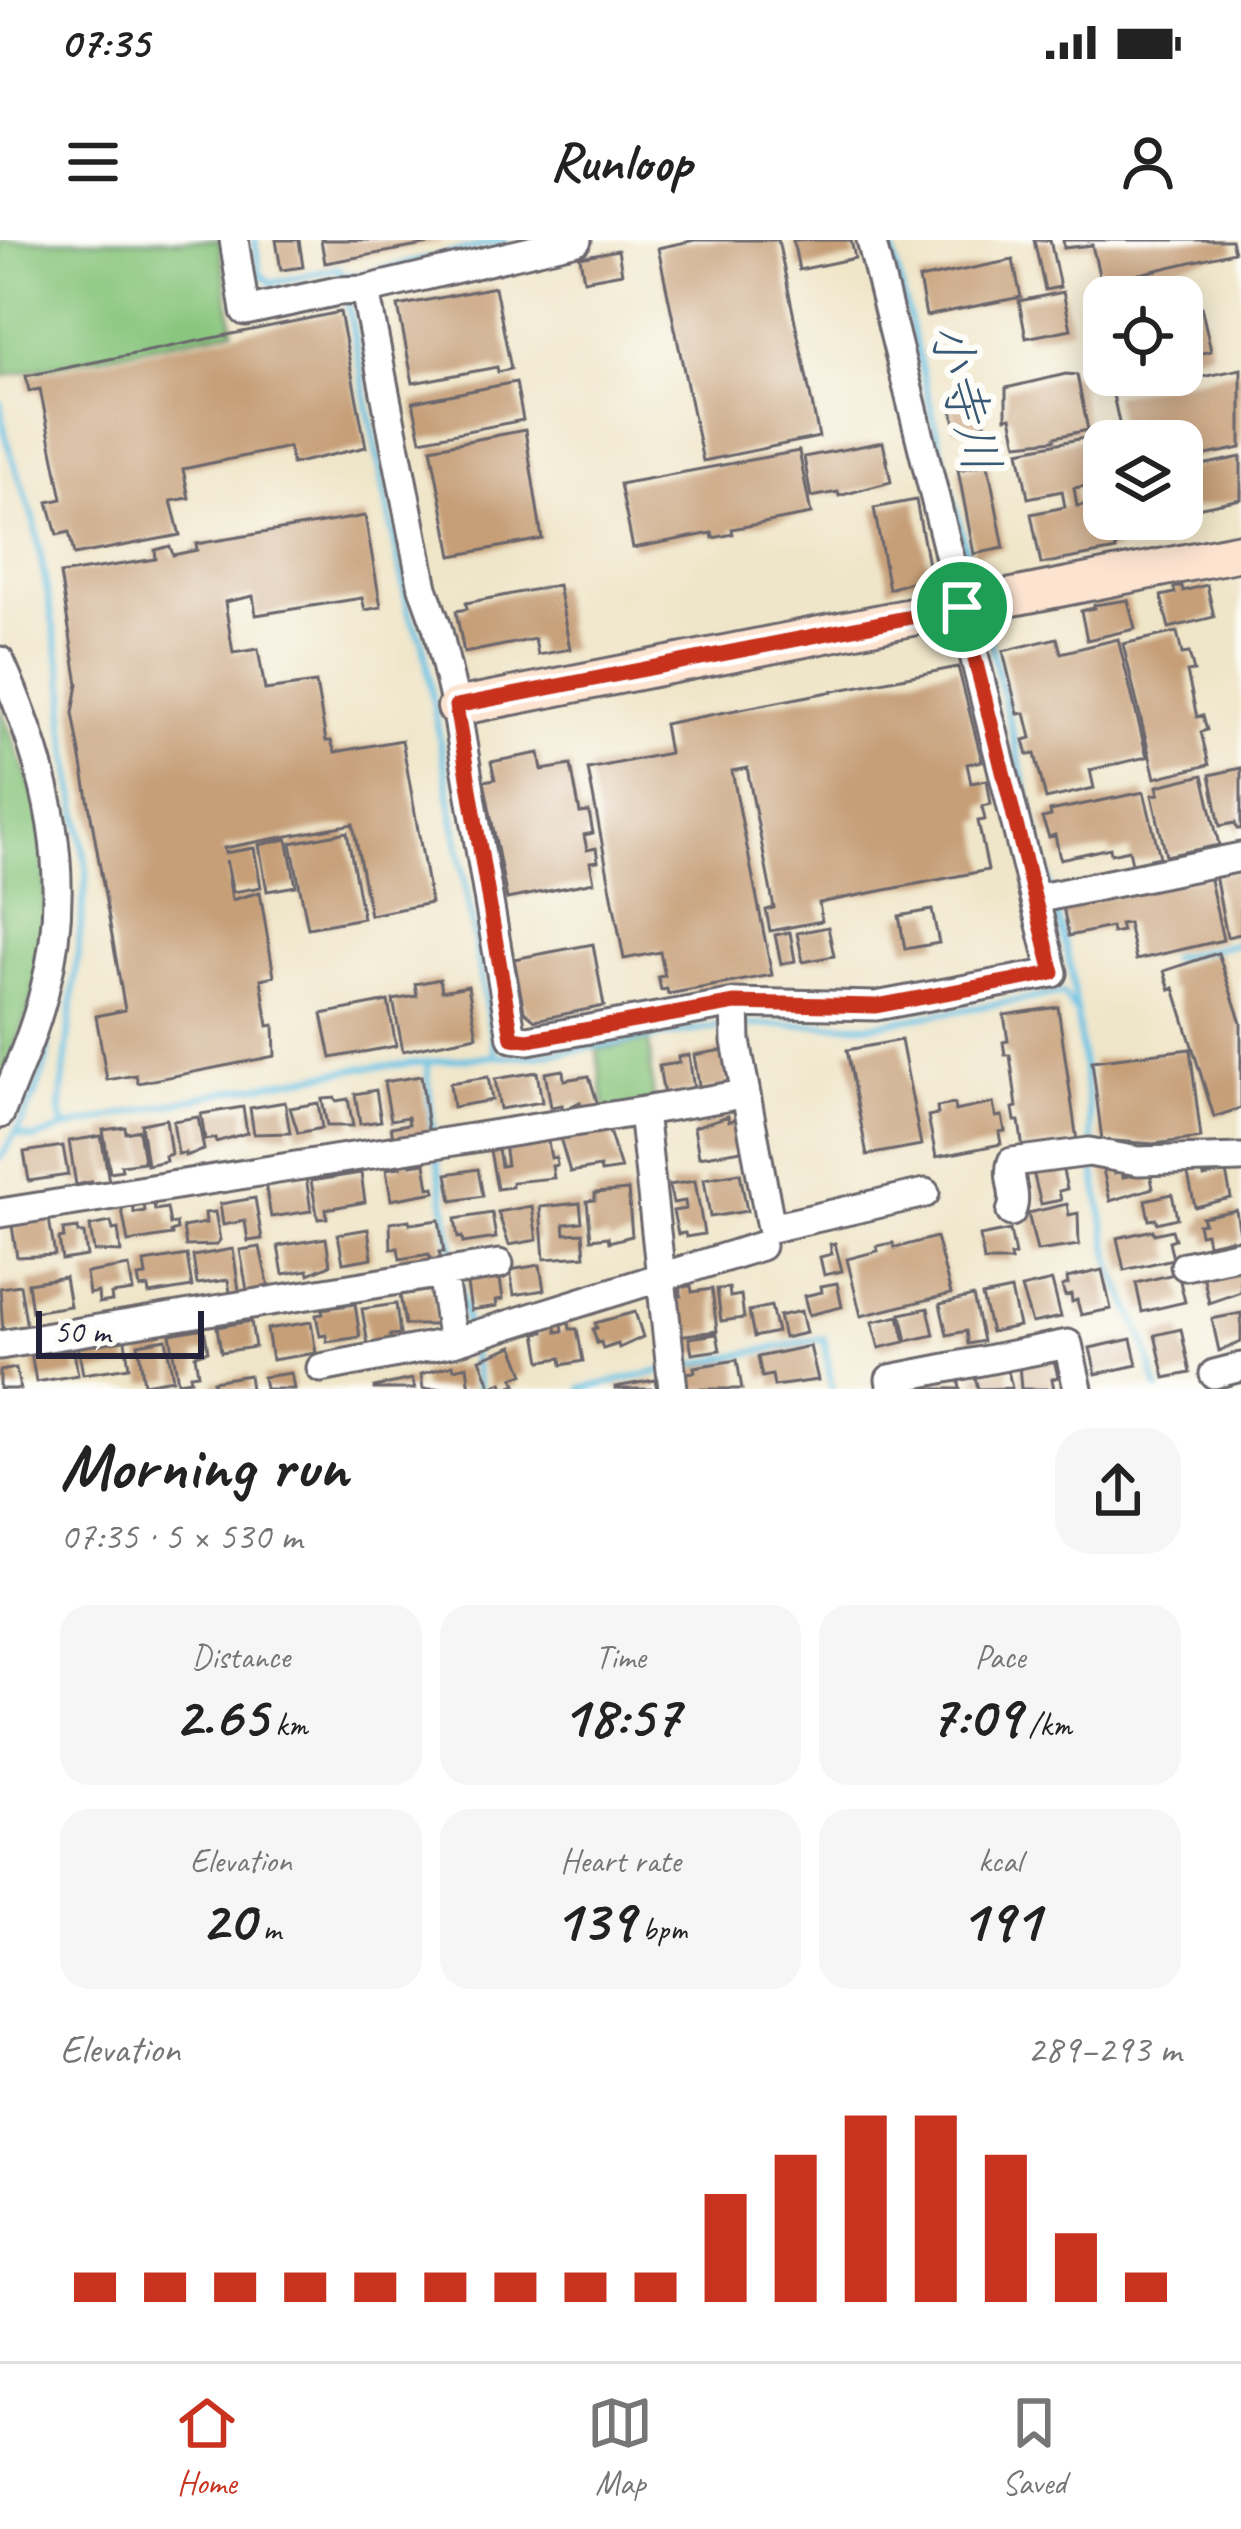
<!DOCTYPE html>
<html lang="en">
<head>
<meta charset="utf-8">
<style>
  body { margin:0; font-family:Caveat,"Klee One",sans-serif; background:#f6f6f6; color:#222; height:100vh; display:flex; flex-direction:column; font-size:45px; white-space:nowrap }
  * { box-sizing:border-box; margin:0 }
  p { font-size:39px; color:#767676 }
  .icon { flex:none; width:66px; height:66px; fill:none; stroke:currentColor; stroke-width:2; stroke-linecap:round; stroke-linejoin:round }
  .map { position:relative; height:1149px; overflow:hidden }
  .details { display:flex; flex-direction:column; background:#fff; flex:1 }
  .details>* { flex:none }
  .controls { position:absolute; left:1083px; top:36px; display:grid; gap:24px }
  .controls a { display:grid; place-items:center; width:120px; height:120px; border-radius:24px; background:#fff; box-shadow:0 6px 30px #0003; font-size:60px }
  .scale { position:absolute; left:36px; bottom:30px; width:168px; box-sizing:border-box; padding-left:12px; border:6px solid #22223b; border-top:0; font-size:33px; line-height:42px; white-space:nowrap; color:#22223b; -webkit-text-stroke:9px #fdfcf7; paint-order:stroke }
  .pin { position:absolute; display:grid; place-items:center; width:102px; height:102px; color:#fff; margin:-51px; border:6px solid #fff; border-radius:50%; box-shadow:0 3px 12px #0007 }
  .round { display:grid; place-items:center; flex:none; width:126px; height:126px; border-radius:36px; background:#f6f6f6 }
  .head { display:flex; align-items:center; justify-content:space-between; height:204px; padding:0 60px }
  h1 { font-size:66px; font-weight:800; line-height:90px }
  .figures { display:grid; grid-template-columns:repeat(3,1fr); gap:18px; height:204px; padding:12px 60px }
  .figures div { display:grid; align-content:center; border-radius:30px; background:#f6f6f6; text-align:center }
  .figures b { font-size:60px; font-weight:800 }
  .figures small { font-size:33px; font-weight:400 }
  .figures p { font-size:33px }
  .chart { height:336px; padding:24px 60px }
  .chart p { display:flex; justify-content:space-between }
  .chart svg { width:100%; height:216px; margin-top:12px; stroke:#c8321e; stroke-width:6 }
  .status { display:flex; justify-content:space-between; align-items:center; height:84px; padding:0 60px; background:#fff; direction:ltr }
  .status svg { height:33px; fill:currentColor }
  header { display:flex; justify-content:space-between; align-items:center; height:156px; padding:0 60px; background:#fff; font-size:54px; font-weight:800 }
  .tabs { display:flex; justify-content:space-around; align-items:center; height:168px; border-top:3px solid #e0e0e0; background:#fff; font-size:33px; color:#767676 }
  .tabs a { display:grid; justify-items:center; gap:6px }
  .tabs .current { color:#c8321e }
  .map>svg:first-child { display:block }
</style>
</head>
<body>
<div class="status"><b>07:35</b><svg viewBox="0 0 49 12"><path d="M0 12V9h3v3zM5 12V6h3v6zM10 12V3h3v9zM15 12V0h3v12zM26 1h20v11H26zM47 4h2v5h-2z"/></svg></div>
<header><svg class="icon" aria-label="menu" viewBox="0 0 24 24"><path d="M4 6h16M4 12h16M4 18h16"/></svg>Runloop<svg class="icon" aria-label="person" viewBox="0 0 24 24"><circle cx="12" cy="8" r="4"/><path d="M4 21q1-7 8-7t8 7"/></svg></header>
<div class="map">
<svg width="1241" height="1149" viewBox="0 0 1241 1149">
  <rect width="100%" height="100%" fill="#fdfcf7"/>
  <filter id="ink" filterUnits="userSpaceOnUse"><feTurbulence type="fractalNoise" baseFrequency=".00833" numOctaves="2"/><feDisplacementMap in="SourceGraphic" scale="24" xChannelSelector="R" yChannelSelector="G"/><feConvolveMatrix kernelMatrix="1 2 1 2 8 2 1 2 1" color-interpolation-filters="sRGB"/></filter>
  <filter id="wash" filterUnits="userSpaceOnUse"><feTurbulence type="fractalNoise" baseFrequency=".004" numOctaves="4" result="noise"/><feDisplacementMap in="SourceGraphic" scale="48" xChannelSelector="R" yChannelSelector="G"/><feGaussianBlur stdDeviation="2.7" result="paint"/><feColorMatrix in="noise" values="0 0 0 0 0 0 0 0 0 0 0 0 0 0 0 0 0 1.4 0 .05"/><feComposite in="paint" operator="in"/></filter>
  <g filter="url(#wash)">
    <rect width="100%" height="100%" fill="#efe5c8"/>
    <path fill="#87c57b" stroke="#54745b" stroke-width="3" d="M0,0h219l14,90 -229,46z
      M0,466l40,103 7,31 -5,131 -42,118z
      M649,801l5,61 -49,9 -8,-61z"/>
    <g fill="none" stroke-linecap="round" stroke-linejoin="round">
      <path stroke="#64c0e2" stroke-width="6" d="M255,0l5,34 12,9 67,-15 3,14
        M890,0l81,332
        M340,34l15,2 151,-36
        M347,61l62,313 14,29 72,413
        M0,162l6,37 28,81 32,174 -2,29 23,149 -27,238 4,18 169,-38 128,-22 134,-12h39l196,-31
        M989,397l62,253
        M1054,663l17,66 22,175
        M1171,718l70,-15
        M743,785h128l192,-32 13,21
        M427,825l6,68
        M17,894l17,5 30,-11
        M436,912l19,111
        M0,918c17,-23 49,-85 48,-112
        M1093,923l19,104 33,76 13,46
        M458,1036l9,52
        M471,1107l8,42
        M679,1127l145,-29 8,51
        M581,1149l85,-19"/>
    </g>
    <g id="blocks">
      <path fill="#c69f78" d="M276,0h23l4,27 -22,3z
        M321,0h120v2l-116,21z
        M695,0h83l41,197 -116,24 -45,-213z
        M793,0h58l4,18 -56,12z
        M1034,0h16l10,47 -15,3z
        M1063,0h168l3,12 -133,31 -9,-38 -28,3z
        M618,10l4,23 -38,7 -4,-23z
        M1013,20l8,37 -95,19 -7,-37z
        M495,47l16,82 -13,3 -1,-5 -84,16 -15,-77z
        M1063,52l8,37 -45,9 -7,-37z
        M1201,66l10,45 -29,7v-47z
        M340,72l26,135 -74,17 -3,-17 -106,22 6,29 -18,3 9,34 -106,20 -5,-23 -12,3 -9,-33 14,-3 -22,-110 -11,2 -3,-15z
        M1241,129v79l-59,12v-19h-59l-10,-46z
        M1066,134l11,1 11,55 -33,7v3l-38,4 -6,-27 -5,1v-30z
        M516,142l7,38 -102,20 -8,-38z
        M979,151l6,33 -29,6 -6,-33z
        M525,190l17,109 -90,17 -21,-108z
        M1089,197l1,5 5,-1 2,9 -5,1 8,20h-4l2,13 -24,4 3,18 27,-5v18h6l6,31 -75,14 -10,-50 34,-7 -3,-16 -34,7 -9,-47z
        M883,202l8,40 -52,14 -1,-4 -27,5 -7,-40z
        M799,211l12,63 -79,15 1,5 -20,4 -1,-5 -79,15 -13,-64z
        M1241,217v42l-59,12v-42z
        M988,224l16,84 -30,6 -16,-84z
        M916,260l14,76 -41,13 -15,-81z
        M365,276l16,91 -16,3 -3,-12 -106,17 -3,-19 -28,6 8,51 25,-4 7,41 51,-7 10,58h5l4,11 67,-12 29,163 -61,12 -17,-91 -129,24 1,5 29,-5 7,39 -28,5 -7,-32 6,40 28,-8 14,84 -13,3 7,47 6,-1 1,31 -137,27 -2,-8 -29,5 -11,-64 29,-6 -52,-297 5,-29 -18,-110 96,-15 -1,-9 15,-4 3,9 24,-5 -1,-6z
        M1139,279h44l2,11 -43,8z
        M558,345l12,64 -32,6 -3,-16 -71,14 -8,-42 11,-2 -1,-6z
        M1207,345l7,32 -45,11 -8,-32 14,-3 -1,-5 8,-2 1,5z
        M1128,360l7,29 -48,11 -6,-29 13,-3v-3z
        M1177,392l5,22 7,-1 5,18 -7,1 10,45 6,-2 4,15 -6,2 8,33 -54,13 -32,-134z
        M1057,398l4,15 57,-14 29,118 -57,13 4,18 -48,11 -11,-45 -7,1 -4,-15 7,-2 -6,-25 -7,1 -15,-63z
        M958,427l24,94 -15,3 4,19 16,-3 4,24 -9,2 3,14 -7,1 10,49 -169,33 3,18 -52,10 -4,-21 8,-2 -27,-140 -15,3 40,204 -104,19 -1,-5 -6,1 -3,-13 7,-1 -5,-24 -36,7 -36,-190 81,-16 -5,-29z
        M539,513l3,17 29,-5 9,48 9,-1 4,21 -9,2 3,15 9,-2 2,13 -8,1 4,20 -87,17 -23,-118 11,-2 -4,-17z
        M1241,528v61h-4l-2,-6 -15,3 -10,-51z
        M1203,535l16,70 -53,11 -14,-61 7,-1 -2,-8z
        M1144,552l16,65 -28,6 -3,-13 -18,4 -1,-6 -50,11 -5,-24 -6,2 -7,-19 9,-2 -1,-5z
        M347,592l16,86 -55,10 -17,-85z
        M287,599l9,47 -29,5 -8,-46z
        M1241,630v64l-14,3 -12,-62z
        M1209,635l14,65 -87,20 -8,-37 -8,1 2,7 -10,2 -1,-6 -42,9 -6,-29z
        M932,670l7,33 -34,6 -6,-33z
        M828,687l6,29 -31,6 -6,-29z
        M790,692l5,29 -14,3 -6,-29z
        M593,704l11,62 -69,14 -11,-9 -10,-52z
        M1218,713l23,70v85l-27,9 -40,-129 -4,2 -6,-19z
        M440,739l2,12 26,-5 9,50 -74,15 -10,-51 24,-4 -2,-12z
        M388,761l8,45 -65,12 -9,-44z
        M1058,767l19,134 -54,8 -4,-28h-4l-2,-13 4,-1 -7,-52h-5l-2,-13 5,-1 -4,-26z
        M901,800l20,105 -54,10 -20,-105z
        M1190,809l11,89 -47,6 -52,-4 -10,-79z
        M723,810l6,36 -29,5 -6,-36z
        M689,815l5,35 -30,5 -5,-29 20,-3 -1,-6z
        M563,830l1,10 25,-4 10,32 -17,3 -2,-9 -17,8 -1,-5 -11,2 -6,-34z
        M537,832l5,30 -42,7 -5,-30z
        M421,836l8,59 -35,6 -3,-14 18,-3 -1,-7 -17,3 -7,-38z
        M488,837l4,23 -39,7 -3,-24z
        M376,850l5,31 -21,3 -5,-30z
        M335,858l1,3 12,-2 5,27h-26l-5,-27z
        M285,862l5,31 -36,1 -4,-26z
        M318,863l4,25 -24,5 -8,-25z
        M993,863l3,14 6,-1 3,15 -6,1 2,12 -65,13 -8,-41 10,-2 -1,-7 17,-3 1,7z
        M243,867l4,26 -31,9 -1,-4 -10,2 -4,-26z
        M728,876l1,5 8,-2 5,31 -43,7 -5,-30z
        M198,877l6,33 -19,6v-3l-7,1 -5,-33z
        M166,879l5,35 -6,2 1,5 -19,4 -6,-41z
        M125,887l1,6 13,-3 5,32 -23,3 1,5 -12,2 -7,-42z
        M596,888l1,5 12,-2 12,38 -20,3 -1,-5 -30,5 -11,-38z
        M101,896l9,51 -18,3 -1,-8 -15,3 -7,-44z
        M547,897l4,21 5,-1 1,8 -5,1 2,12 -42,4v5l-15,2 -8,-44 8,-2 4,23 6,-1 -3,-21z
        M63,906l5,29 -39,6 -5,-29z
        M410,919l1,6 14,-2 4,25 5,-1 1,5 -44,8 -5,-31 14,-2 -2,-7z
        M1061,922l6,27 -8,2 2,9 -20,4 -9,-36z
        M1112,923l2,10 8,-1 1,5 27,-5 3,16 -43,13 -8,-36z
        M478,929l5,27 -31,5 -5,-27z
        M1203,932l1,5 22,-5 5,26 -36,9 -7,-32z
        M361,933l4,29 -39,7 1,9 -9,1 -7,-38z
        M740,933l7,38 -37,6 -6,-38z
        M306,937l5,34 -40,6 -6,-34z
        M695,941l9,53 -18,3 -1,-4 -7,1 -5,-23 13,-2 -1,-8 -12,2 -4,-18z
        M628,950l4,46 -23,6 -1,-5 -17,2 -4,-38 8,-1v-7z
        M1172,954l5,24 -20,5 -1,-4 -7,1 -4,-20z
        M255,958l7,41 -14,2 -3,-20 -22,4 -3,-21z
        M133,962l1,11 11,-2 -1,-6 10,-1 1,6 12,-2 3,16 6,-1 1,7 -6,2 1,3 -44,7 -7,-38z
        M580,963l2,19 -18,2 1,10 18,-1 2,23 -41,3 -4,-52z
        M1067,964l2,11 9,-2 1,32 -42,6 -9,-38z
        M532,966l5,34 -28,5 -11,-33z
        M1236,970l5,31 -9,2 -1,-4 -23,5 -2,-11 -6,1 -2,-10 6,-1 -2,-6z
        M215,972l5,28 -4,5 -30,1 -3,-19 23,-4 -1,-10z
        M492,973l4,25 -33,5 -1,-6 -4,1 -3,-19z
        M49,979l6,36 -38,2 -5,-31z
        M409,980l1,4 29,-4 5,32h-5l2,8 -10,2 -2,-8 -29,5 -2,-11 -7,1 -1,-26z
        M111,982l2,8 5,-1 3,23 -27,-1 -4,-25z
        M78,988v5h6l3,23 -25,4 -3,-21 5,-1 -1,-8z
        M368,989l4,29 -29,5 -5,-29z
        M1010,990l5,25 -5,1 1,5h-27l-4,-25z
        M1153,990l1,4 18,-4 3,9 -6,2 4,18 -49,11 -7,-32z
        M936,997l15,57 -90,22 -14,-57 31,-8 -1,-5 16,-3 2,5z
        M326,998l4,27 -21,9 -1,-4 -25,4 -5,-28z
        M835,1003l7,28 -18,4 -4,-18 12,-3 -2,-10z
        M260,1007l10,46 -22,3 -8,-46z
        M233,1009l7,48 -9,1 -3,-18 -31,4 -4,-28z
        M187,1015l5,32 -43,7 -1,-7 -8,1 -2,-11 8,-1 -2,-14z
        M540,1025l4,25 -30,5 -4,-25z
        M129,1026l4,25 -22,3 1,7 -13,2 -1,-11 -9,2 -3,-21z
        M1240,1026l1,26 -32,11 -6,-29z
        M1102,1030l9,39 -30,6 -4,-15 -5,2 -1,-8 -6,2 -3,-10 6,-2 -1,-6z
        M499,1033l4,26 -7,1 1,6 -26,4 -5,-32z
        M1178,1033l7,29 -43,10 -6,-29z
        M65,1037l5,29 -38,6 -4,-29z
        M1052,1041l9,36 -29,6 -11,-35z
        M837,1043l5,24 -33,8 -5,-19 18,-4 -1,-6z
        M20,1045l7,43 -24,4 -3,-44z
        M691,1046l1,6 20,-3 5,42 -39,5 -5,-39 8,-1 -1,-9z
        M729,1048l1,9 11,-2 3,23 -23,3 -4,-32z
        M432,1050l6,35h-33l-5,-30z
        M1011,1050l8,36 -28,6 -9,-36z
        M973,1056l10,45 -15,3 -2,-13 -19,4 -7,-31z
        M355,1064l5,33 -33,5 -1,-7 -6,1 -4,-21 7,-1 -1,-5z
        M396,1064l4,30 -10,1 1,5 -23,4 -6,-35z
        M771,1066l6,26 -23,5 -5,-26z
        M928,1068l6,27 -27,6 -6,-27z
        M801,1071l5,22 -22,5 -5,-22z
        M635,1072l8,25 -24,11 -1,-4 -15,5 -2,-7 -4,1 -4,-14 4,-1 -2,-5z
        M1241,1073v29l-22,9 -7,-32z
        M899,1076l6,26 -26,6 -7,-26z
        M251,1081l4,26 -34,5 -4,-25z
        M311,1082l5,31 -44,7 -5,-31z
        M555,1083l2,9 6,-1 -1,-7 7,-1 1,6h7l6,32 -21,4 -1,-7 -20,3 -5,-28 8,-1 -1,-6z
        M204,1088l4,23 -13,4 3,19 -8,1 1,5 -13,2 -8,-48z
        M1181,1089l9,44 -25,5 -10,-43z
        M124,1094l5,33 -46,7 -6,-33z
        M717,1094l3,16 -28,4 -3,-16z
        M166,1099l7,40 -29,5 -6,-40z
        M1131,1099l6,26 -41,9 -6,-26z
        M73,1106l5,29 -42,7 -5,-29z
        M513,1106l11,28 -11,4 3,6 -12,5 -2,-7 -11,5 -11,-28z
        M810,1106l8,34 -44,6 -2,-11 -10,2 -4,-20z
        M1053,1116l5,21 -6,2 2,10h-33l-2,-25z
        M737,1120l5,29h-54l-3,-16 10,-1 -1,-5z
        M453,1125l1,4 13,-3 3,23h-47l-2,-15z
        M1007,1126l5,22 -34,1 -4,-15z
        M16,1128l4,21h-20v-18z
        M291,1133l3,16h-29l-2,-12z
        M249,1135l2,14h-36l-2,-8z
        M958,1137l2,12h-37l-1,-4z
        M412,1139l3,10h-41v-2z
        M655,1140l2,9h-42v-2z"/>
    </g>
  </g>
  <g filter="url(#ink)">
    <use href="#blocks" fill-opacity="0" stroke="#6a666c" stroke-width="3"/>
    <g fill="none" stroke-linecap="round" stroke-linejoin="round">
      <defs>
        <path id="street" d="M234,0l11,71 93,-20 27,-1 212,-50
          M365,50l58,298 14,39 19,80 56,331 16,2 207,-37 141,3 177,-33 -182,-733
          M0,421c48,109 75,214 44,331 -10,42 -29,82 -44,122
          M1035,659l206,-42
          M735,763l1,38 35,187 154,-35
          M643,871l89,-15
          M1011,972c8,-18 -5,-32 1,-50l77,-10 49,9 103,-3
          M0,973l643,-102 30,278
          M1185,1026l56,-12
          M442,1033l57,-9
          M0,1105l442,-72 11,69 308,-96
          M321,1128l132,-26
          M1214,1134l27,-7
          M892,1149l-2,-10 178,-35 10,45"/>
        <path id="secondary" d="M456,467l785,-155"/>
      </defs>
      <use href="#street" stroke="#6a666c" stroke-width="33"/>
      <use href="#secondary" stroke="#6a666c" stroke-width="42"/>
      <use href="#street" stroke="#fff" stroke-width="27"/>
      <use href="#secondary" stroke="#fde4d1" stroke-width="36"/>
    </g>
  </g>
  <g fill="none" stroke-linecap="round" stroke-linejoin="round" filter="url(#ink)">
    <defs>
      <path id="route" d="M962,367l91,366 -177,33 -141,-3 -207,37 -16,-2 -56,-332z"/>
    </defs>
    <use href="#route" stroke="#fff" stroke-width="24"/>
    <use href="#route" stroke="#c8321e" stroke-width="15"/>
  </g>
  <g text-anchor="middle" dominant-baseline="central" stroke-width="12" stroke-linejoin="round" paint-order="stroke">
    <g font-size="51" font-style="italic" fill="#395975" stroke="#fdfcf7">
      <text transform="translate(965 157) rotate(76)">小寺川</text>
    </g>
  </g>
</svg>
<div class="controls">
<a><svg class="icon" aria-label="locate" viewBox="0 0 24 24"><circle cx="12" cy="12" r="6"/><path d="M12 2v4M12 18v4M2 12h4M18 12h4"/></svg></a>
<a><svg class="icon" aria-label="layers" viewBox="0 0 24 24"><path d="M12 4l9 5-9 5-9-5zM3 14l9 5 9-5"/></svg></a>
</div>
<div class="scale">50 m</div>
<div class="pin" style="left:962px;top:367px;background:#1e9e55"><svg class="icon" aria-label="arrive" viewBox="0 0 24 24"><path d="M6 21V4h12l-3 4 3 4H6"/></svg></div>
</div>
<section class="details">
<div class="head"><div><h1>Morning run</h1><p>07:35 · 5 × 530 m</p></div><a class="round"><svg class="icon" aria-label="share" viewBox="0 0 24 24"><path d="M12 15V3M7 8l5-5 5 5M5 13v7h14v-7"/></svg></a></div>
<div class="figures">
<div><p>Distance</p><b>2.65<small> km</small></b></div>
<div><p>Time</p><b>18:57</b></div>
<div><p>Pace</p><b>7:09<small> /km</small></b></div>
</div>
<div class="figures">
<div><p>Elevation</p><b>20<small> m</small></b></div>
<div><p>Heart rate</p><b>139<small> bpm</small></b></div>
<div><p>kcal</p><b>191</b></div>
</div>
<div class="chart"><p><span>Elevation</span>289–293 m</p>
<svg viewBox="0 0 160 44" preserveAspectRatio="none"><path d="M5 44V38M15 44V38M25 44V38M35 44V38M45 44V38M55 44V38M65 44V38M75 44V38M85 44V38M95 44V22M105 44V14M115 44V6M125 44V6M135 44V14M145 44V30M155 44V38"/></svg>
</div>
</section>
<nav class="tabs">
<a class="current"><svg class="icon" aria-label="home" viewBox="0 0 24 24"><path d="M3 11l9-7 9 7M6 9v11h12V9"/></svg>Home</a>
<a><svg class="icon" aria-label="map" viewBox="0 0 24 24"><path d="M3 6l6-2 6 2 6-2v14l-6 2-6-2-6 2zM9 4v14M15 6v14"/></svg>Map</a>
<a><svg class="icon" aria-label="saved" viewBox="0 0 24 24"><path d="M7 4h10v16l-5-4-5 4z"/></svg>Saved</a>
</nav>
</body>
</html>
